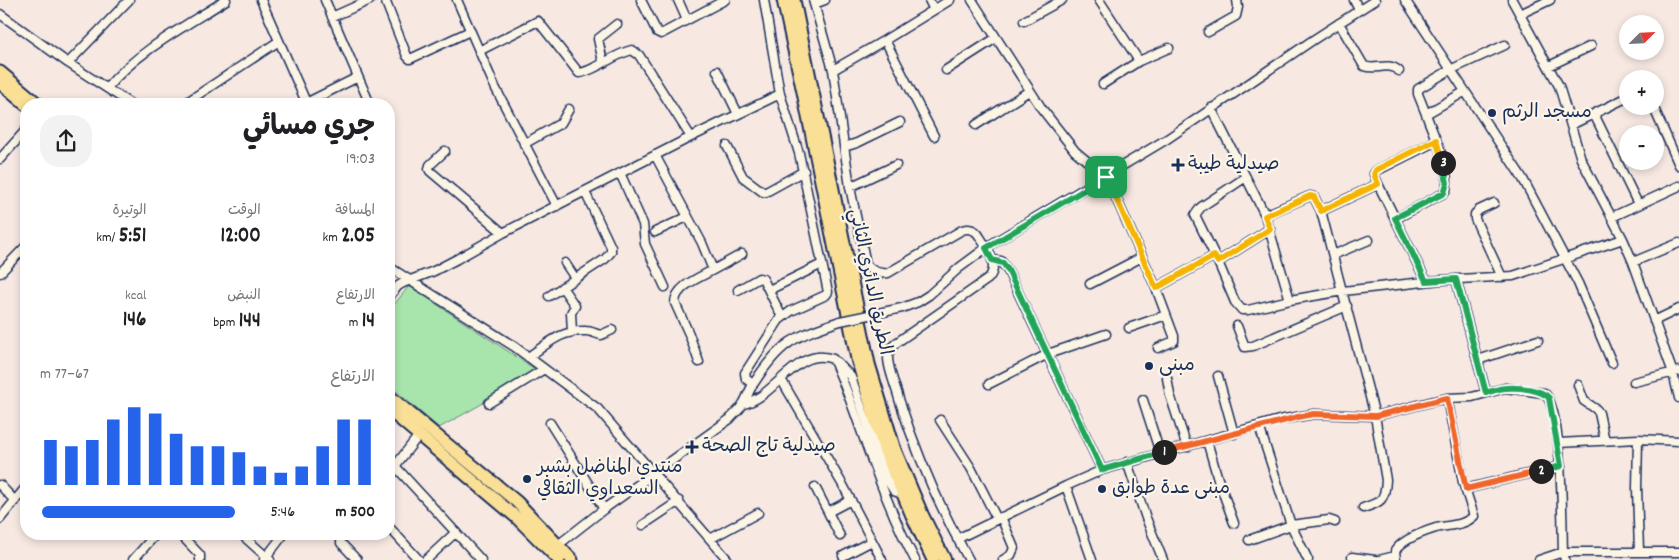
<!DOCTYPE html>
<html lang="ar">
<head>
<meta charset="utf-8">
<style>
  body { margin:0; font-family:Dekko,"Playpen Sans Arabic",sans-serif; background:#f2f2f2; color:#202124; direction:rtl; height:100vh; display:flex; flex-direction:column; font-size:19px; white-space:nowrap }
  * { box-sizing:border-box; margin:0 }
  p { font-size:16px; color:#757577 }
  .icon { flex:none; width:28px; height:28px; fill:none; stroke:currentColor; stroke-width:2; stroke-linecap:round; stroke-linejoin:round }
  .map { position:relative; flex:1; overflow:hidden; direction:ltr }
  .drawer { position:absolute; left:20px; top:98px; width:375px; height:442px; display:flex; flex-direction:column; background:#fff; border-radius:20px; box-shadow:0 2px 8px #0003; direction:rtl }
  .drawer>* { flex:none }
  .needle { width:32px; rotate:66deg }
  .buttons { position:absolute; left:1619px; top:15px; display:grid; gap:10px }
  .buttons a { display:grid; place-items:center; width:45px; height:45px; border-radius:50%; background:#fff; box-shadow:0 2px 8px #0003; font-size:25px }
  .pin { position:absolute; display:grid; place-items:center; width:42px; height:42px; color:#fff; margin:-21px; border-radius:10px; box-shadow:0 2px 8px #0006 }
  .km { position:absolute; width:25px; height:25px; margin:-12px; border-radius:50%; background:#222; color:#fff; font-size:14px; line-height:25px; text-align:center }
  .round { display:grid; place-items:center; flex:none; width:52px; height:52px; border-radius:20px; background:#f2f2f2 }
  .headline { display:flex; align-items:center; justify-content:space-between; height:85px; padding:0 20px }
  h1 { font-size:28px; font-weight:700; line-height:38px }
  .metrics { display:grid; grid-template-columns:repeat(3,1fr); gap:8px; height:85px; padding:5px 20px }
  .metrics div { display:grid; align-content:center }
  .metrics b { font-size:21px; font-weight:700 }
  .metrics small { font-size:14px; font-weight:400 }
  .metrics p { font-size:14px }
  .chart { height:140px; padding:10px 20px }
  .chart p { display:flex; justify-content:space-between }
  .chart svg { width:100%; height:90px; margin-top:5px; stroke:#2563eb; stroke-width:6 }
  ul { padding:0 20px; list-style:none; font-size:16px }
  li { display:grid; grid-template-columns:80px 60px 1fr; align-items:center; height:38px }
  li i { height:12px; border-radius:6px; background:#2563eb }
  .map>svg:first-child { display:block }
</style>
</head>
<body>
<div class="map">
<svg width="1679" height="560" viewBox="0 0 1679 560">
  <rect width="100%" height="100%" fill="#f7e8e2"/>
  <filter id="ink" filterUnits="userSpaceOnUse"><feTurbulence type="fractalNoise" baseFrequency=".02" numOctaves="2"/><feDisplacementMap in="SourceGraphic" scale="10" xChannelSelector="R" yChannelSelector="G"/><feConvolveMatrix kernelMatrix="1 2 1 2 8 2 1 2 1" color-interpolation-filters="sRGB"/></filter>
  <g filter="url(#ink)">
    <path fill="#a8e5ac" stroke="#628a85" d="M409,286l126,83v5l-96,54 -50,-43v-74z"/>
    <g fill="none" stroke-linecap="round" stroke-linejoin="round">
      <defs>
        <path id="minor" d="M261,0l45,102
          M325,0l44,102
          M385,0l22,56 3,3 60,-28
          M457,0l38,87 62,119
          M641,0l16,32 4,2 64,-34
          M678,0l9,20
          M813,0l20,70 17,117 16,77c6,8 13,10 22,9l74,-43c6,-2 12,-1 16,4 8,13 23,31 10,45l-92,64c-5,4 -8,9 -8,16 1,13 8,28 11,40 18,56 41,110 70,161
          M929,0l5,10
          M972,0l70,109 33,42 31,26 7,14 43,97 18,48v5l-16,7
          M1099,0l40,61
          M1354,0l5,10
          M1405,0l118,179 55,104 34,80
          M1512,0l47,86 22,73 42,80 10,23 40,111 6,25
          M814,4l11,-4
          M0,14l68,49 63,41
          M1520,14l30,-14
          M332,17l38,-17
          M1024,21l38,-21
          M1339,23l25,43c11,5 24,-5 35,5
          M1208,32l28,-16 2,-9 -1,-7
          M885,40l49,96
          M479,51l59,-30 41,52c14,-1 35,-19 53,-23l7,5 52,82
          M603,62l-5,-23 19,-15
          M68,63l61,-63
          M1549,66l42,-20
          M833,70l52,-30 65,-40
          M946,70l50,-32
          M717,71l21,43
          M1103,84l36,-23 30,-13
          M107,88c29,-36 80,-63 119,-88
          M184,104l95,-63
          M304,104l54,-27
          M1653,106l26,59
          M1211,108l54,107 25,85
          M1426,114l-8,-20v-5l32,-19 55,-25
          M1594,114l44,90
          M976,125l53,-34
          M1571,125l57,-28
          M524,144l37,-21 8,-14
          M727,146l16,31 20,15h3l38,-21
          M844,147l13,-4 43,-21
          M445,151l-15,14 -1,4 1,2 73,62
          M655,155l47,88 11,27 29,-16
          M0,159l26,-29
          M620,173l23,51 2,20 20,43
          M1246,177l-45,30 -6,8 23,47 17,40 7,8h6l42,-10 53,-9 98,-11 72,-4 110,-37
          M1378,184l-4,-10 2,-3 60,-30
          M850,187l46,-22
          M1494,203l-15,7 -4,4v5l27,58
          M1321,211l57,-27 48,97
          M1265,215l45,-19 4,1 7,14 54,205 11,64c-1,21 -5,22 -23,28
          M1612,217l67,-31
          M1395,219l47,-25 4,-4c5,-22 -13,-55 -20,-76l38,-22
          M655,232l32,-15
          M1333,255l36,-15
          M992,260l9,1 7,10 94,199
          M1218,262l52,-33
          M1633,262l46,-19
          M565,263l10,15
          M389,267l126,80 83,62 130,151
          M0,273l26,-27
          M1456,279l30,114
          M1090,284l52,-27
          M562,287l13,19 -4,7 1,19
          M1156,288l58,-32
          M738,290l21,-12 4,1 19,38
          M769,290l53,-26
          M549,296l56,-37 6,-7v-5l-26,-55
          M389,297l9,-11 5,-3 31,-12 23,-12 46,-26 188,-96 89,-43
          M869,315l33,-7 16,-6 11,-7 30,-27 31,-23 177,-106 146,-99 62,-40
          M1654,321l25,-12
          M1237,326l8,21 8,-1 94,-40
          M1129,328l37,-13
          M528,357c20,-13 32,-27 58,-26 5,0 10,3 15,4l11,-5
          M1478,360l60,-20
          M699,362l-10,-28 -14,-31c0,-17 26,-26 38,-33
          M837,362l14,15 35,101 8,13 8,3
          M1218,376l16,58
          M1167,378l3,17 17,52
          M781,379l63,108 38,73
          M1634,382l45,-11
          M753,384l-7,-5 -1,-6 34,-53 12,-9 35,-16 2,-3 -29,-139 -19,-59 -16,-94
          M989,384l59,-30 58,-20
          M1578,385l6,16 12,8 3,4 6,28
          M1143,400l17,53
          M489,403l55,-34
          M743,404c32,-6 54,-59 90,-45 17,35 27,71 41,107 12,32 25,64 41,94
          M940,420l31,48 26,51
          M550,423l54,86
          M1259,426l32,99 17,35
          M1638,439l-1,49 2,63
          M1207,441l11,38 16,44
          M1558,443l80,-4 41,2
          M1127,462l19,56 17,42
          M395,466l86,94
          M389,474l30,-39
          M0,485l15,16
          M1066,486l26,74
          M815,487l13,25
          M1465,489l96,-23
          M1001,517l13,31 -3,7 -8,5
          M0,519l26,-32
          M643,525l36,-24
          M389,527l30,33
          M180,534l20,21v5
          M241,534l29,26
          M341,534v9l16,17
          M840,536l-12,-24 23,-12
          M710,539l48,-26
          M957,539l109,-53 36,-16 177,-50 35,-6 61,2 59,-15 13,-3 25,-1 33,-9 39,5c19,14 18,132 19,159l2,8
          M1249,540l42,-15 38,-5 6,2
          M558,545l46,-36 126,-90c4,-5 10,-9 13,-15 4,-6 6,-14 11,-21 27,-42 40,-46 86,-62
          M843,556l29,-15
          M1352,557l23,3
          M133,560l23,-26
          M264,560l20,-26
          M426,560l30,-28
          M1379,560l16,-4
          M1396,560l-1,-9c7,-11 28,-19 41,-23 13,-3 28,-2 38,-12l-11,-34 -16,-84
          M1539,560l24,-8h116"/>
        <path id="highway" d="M783,0l20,92 54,267 27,90 29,69 20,42
          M794,0l75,364 26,86 27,64 23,46
          M0,72l38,32
          M0,83l26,22
          M389,396l128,106 55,58
          M389,410l127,107 43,43"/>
      </defs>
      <use href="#minor" stroke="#1b2f5e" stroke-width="11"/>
      <use href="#highway" stroke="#1b2f5e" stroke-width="15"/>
      <use href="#minor" stroke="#fcf5e5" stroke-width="8"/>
      <use href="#highway" stroke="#fadf96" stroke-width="11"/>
      <defs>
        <path id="minor-bridge" d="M840,321l29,-6"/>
      </defs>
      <use href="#minor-bridge" stroke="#1b2f5e" stroke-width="11" stroke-linecap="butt"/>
      <use href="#minor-bridge" stroke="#fcf5e5" stroke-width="8"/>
    </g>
  </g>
  <g fill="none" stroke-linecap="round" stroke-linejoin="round" filter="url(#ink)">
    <defs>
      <path id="split-1" d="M1106,177l-120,71 6,12 11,3 5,7 94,200 62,-18"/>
      <path id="split-2" d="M1164,452l138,-36 12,-2 62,2 71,-18 19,91 75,-18"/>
      <path id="split-3" d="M1443,163l4,20 -3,10 -49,25 31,63 30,-2 30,114c7,-2 14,-5 20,-5 12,-1 35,1 43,10l12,68 -20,5"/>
      <path id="split-4" d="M1106,177l7,14 43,97 58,-32 4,6 52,-33 -5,-13 45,-20 4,1 7,14 57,-27 -4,-10 2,-4 60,-30 7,23"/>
    </defs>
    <use href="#split-1" stroke="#fff" stroke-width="10"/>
    <use href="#split-2" stroke="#fff" stroke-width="10"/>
    <use href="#split-3" stroke="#fff" stroke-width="10"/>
    <use href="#split-4" stroke="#fff" stroke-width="10"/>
    <use href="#split-1" stroke="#22a559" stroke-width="6"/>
    <use href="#split-2" stroke="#f0652b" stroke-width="6"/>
    <use href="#split-3" stroke="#22a559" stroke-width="6"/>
    <use href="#split-4" stroke="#f5b400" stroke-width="6"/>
  </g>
  <g fill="#1b2f5e" stroke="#fcf5e5" stroke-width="2">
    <circle cx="1492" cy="113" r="5"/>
    <path d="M1175.5 157.5h5v5h5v5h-5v5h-5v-5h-5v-5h5z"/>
    <circle cx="1149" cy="366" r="5"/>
    <path d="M689.5 439.5h5v5h5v5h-5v5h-5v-5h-5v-5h5z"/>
    <circle cx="527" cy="479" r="5"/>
    <circle cx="1102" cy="489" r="5"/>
  </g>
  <g text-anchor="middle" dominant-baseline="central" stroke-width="4.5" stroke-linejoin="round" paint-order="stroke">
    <g font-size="19" fill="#1b2f5e" stroke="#fcf5e5" text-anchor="start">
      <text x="1502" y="113">مسجد الرثم</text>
      <text x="1188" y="165">صيدلية طيبة</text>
      <text x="1159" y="366">مبنى</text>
      <text x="702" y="447">صيدلية تاج الصحة</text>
      <text x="537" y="468">منتدي المناضل بشير<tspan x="537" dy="22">السعداوي الثقافي</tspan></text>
      <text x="1112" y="489">مبنى عدة طوابق</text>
    </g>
    <g font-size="19" fill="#1b2f5e" stroke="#fcf5e5">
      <text transform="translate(869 282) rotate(78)">الطريق الدائري الثاني</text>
    </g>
  </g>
</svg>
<div class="buttons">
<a><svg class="needle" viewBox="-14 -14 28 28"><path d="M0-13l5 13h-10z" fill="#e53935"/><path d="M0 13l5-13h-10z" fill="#757577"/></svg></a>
<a>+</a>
<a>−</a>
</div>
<div class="pin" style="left:1106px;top:177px;background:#1e9e55"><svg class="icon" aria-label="arrive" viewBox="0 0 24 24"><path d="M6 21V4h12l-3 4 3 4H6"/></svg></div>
<b class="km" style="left:1164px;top:452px">1</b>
<b class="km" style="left:1541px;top:471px">2</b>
<b class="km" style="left:1443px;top:163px">3</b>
<section class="drawer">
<div class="headline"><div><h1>جري مسائي</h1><p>19:03</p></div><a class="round"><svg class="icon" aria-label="share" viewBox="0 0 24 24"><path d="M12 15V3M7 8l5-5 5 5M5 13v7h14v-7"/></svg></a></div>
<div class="metrics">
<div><p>المسافة</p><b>2.05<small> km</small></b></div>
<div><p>الوقت</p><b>12:00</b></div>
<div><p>الوتيرة</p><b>5:51<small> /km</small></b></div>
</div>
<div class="metrics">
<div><p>الارتفاع</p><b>14<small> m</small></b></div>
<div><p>النبض</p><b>144<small> bpm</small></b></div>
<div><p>kcal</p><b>146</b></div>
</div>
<div class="chart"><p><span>الارتفاع</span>67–77 m</p>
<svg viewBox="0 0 160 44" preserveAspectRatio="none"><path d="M5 44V22M15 44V25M25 44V22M35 44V12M45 44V6M55 44V9M65 44V19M75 44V25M85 44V25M95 44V28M105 44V35M115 44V38M125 44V35M135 44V25M145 44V12M155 44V12"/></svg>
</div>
<ul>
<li><b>500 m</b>5:46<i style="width:99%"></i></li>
</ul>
</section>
</div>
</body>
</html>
